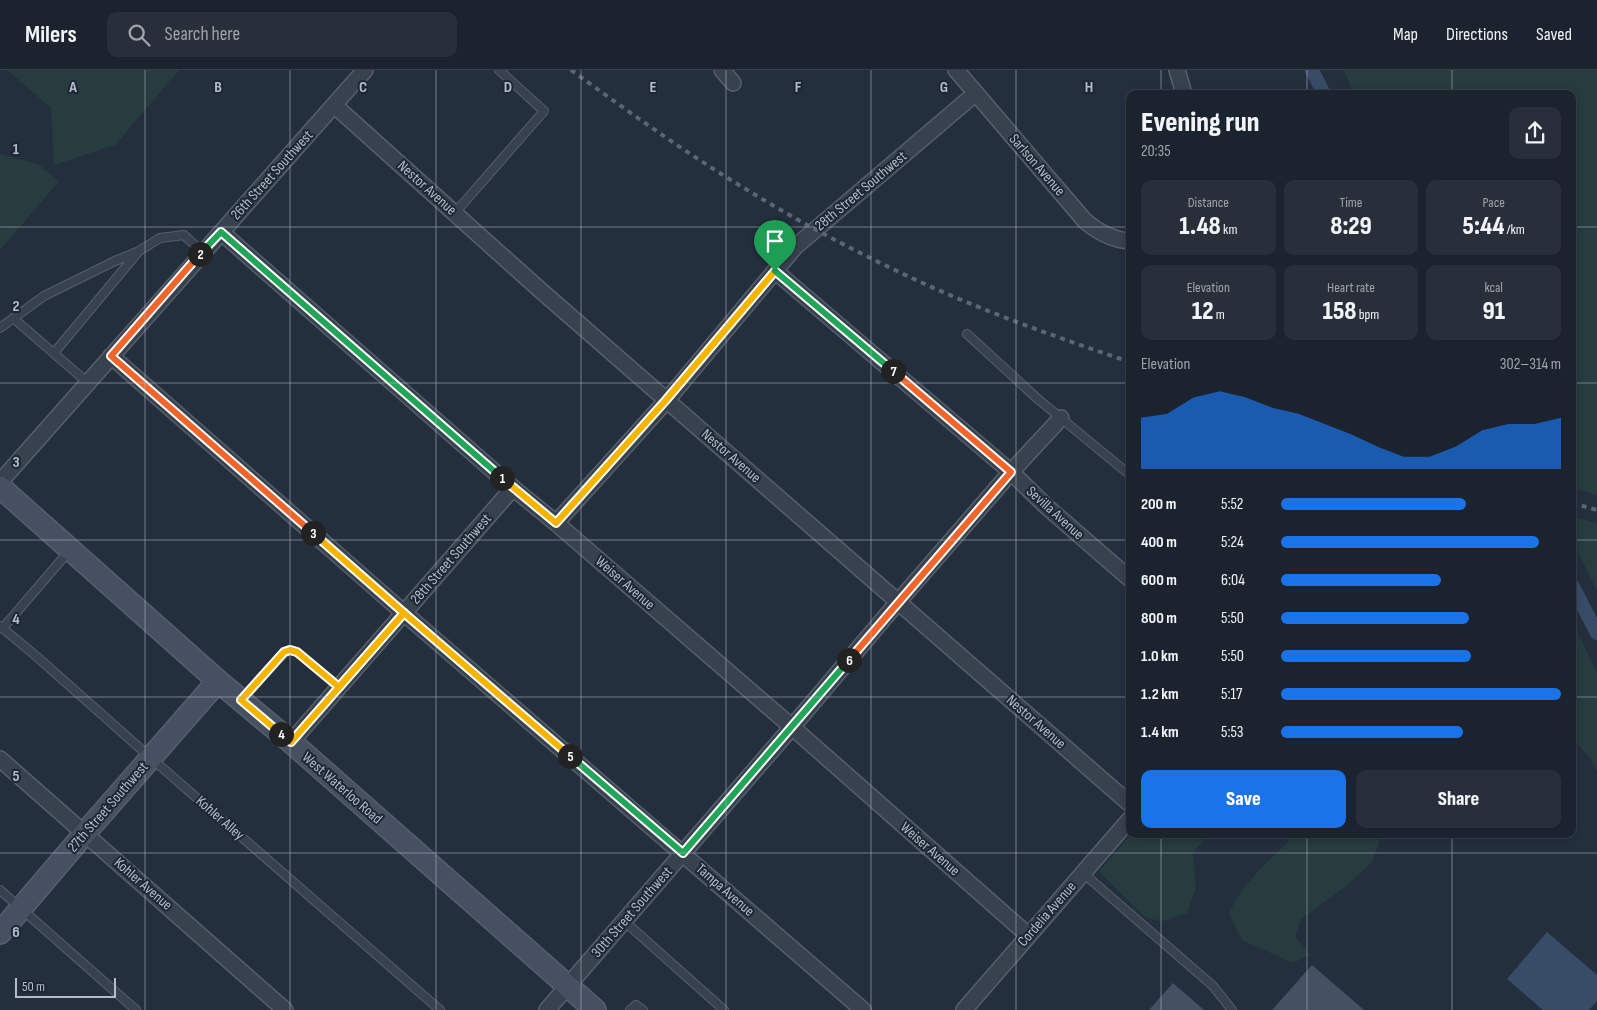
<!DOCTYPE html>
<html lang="en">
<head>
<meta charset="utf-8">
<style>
  body { margin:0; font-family:"Sofia Sans Condensed",sans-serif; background:#282f3a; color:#f1f3f6; height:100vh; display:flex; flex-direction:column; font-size:19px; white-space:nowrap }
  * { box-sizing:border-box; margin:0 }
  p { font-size:16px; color:#a0a4aa }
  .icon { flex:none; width:28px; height:28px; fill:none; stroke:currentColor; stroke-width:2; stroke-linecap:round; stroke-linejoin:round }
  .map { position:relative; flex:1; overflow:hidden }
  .side { position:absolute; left:1126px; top:20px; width:450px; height:748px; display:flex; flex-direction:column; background:#1b232e; border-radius:10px; box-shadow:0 2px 8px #0003,0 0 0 1px #39404a }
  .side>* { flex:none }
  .scale { position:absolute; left:15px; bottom:12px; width:101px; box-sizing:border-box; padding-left:5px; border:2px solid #b4bcc9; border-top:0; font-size:14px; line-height:18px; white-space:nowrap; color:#b4bcc9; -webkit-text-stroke:4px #1d2633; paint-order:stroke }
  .pin { position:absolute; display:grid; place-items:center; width:42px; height:42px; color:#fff; margin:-51px -21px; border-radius:50% 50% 50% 0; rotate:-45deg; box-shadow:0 0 5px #0007 }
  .pin .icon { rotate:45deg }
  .km { position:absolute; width:25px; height:25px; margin:-12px; border-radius:50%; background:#222; color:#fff; font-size:14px; line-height:25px; text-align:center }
  .round { display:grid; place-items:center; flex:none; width:52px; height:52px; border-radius:10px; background:#282f3a }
  .summary { display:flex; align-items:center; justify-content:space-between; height:85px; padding:0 15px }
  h1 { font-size:28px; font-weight:800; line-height:38px }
  .figures { display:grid; grid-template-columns:repeat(3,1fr); gap:8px; height:85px; padding:5px 15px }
  .figures div { display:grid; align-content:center; border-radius:10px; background:#282f3a; text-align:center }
  .figures b { font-size:25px; font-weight:800 }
  .figures small { font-size:14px; font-weight:400 }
  .figures p { font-size:14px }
  .chart { height:140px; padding:10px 15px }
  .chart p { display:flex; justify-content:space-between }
  .chart svg { width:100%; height:90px; margin-top:5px; fill:#1a73e8; opacity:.7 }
  .cta { display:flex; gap:10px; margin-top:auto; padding:10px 15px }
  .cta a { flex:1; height:58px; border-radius:10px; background:#1a73e8; color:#fff; font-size:20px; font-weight:800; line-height:58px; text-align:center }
  .cta a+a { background:#282f3a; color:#f1f3f6 }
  ul { padding:0 15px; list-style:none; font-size:16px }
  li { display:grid; grid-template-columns:80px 60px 1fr; align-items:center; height:38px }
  li i { height:12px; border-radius:6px; background:#1a73e8 }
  header { display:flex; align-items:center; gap:30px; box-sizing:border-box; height:70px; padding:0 25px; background:#1b232e; border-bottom:1px solid #39404a }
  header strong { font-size:24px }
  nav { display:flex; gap:28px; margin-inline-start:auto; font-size:18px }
  .search { width:350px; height:45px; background:#282f3a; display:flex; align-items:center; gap:12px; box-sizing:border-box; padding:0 18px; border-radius:10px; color:#a0a4aa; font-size:19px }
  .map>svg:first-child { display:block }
</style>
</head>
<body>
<header>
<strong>Milers</strong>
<div class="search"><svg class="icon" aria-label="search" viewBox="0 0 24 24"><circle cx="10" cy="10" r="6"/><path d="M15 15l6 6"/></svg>Search here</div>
<nav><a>Map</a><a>Directions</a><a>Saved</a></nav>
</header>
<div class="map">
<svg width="1597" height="940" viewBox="0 0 1597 940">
  <rect width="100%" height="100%" fill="#242f3e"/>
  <path fill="#263c3f" d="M7,0h172l-64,75 -61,20 -3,-57z
    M1344,0h253v425l-21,-6 -3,-5 -1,-390h-218z
    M0,84l38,10 21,17 -59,69z
    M1573,447l24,6v68l-24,-49z
    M1572,551l25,52v97l-9,-15 -15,-15z
    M1131,764h79l-17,19 3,36 -9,24 -23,8 -18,-3 -47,-46z
    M1295,764h83l3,3 -9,25 -27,25 -44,32 -6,17 16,19 -18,8 -51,-23 -13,-26c13,-33 43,-54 66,-80z"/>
  <path fill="#394c67" d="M1547,862l50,43v26l-8,9h-46l-36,-31z"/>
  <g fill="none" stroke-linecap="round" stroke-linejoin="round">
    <path stroke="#394c67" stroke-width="14" d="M1312,0l12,24
      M1572,515l25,48"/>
  </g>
  <path fill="#455162" d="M1312,895l52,45h-92z
    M1173,913l31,27h-55z"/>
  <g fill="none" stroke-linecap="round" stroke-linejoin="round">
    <defs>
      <path id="lane" d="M454,144l90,-103 -45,-41
        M13,248l74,64
        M0,258l44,-32 71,-35 22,-9
        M967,264l72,66 91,75
        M54,283l85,-102 21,-13 24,-3 18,17
        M0,556l36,30 115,102 289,252
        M3,558l66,-77
        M242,629l42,-46 6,-3 7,2 42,35
        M1083,803l130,113 19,24
        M0,820l136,120
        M624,851l100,89
        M630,940l6,-5 7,5"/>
      <path id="street" d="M722,0l11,13
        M956,0l129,151c13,11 28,19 45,20
        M1177,0l7,24
        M334,35l205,184 591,515
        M221,162l292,256 43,35 236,204 236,208
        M775,201l236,201 36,35 83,72
        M111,286l293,257 459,397
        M0,412l365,-412
        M556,453l111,-123 128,-153 181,-154
        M291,672l222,-254
        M0,689l285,251
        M547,940l245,-283 106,-125 113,-130 50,-54
        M964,940l166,-191"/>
      <path id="secondary" d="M0,417l218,194 73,61 304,268
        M0,863l85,-100 133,-152"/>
    </defs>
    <use href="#lane" stroke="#565f6c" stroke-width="10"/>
    <use href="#street" stroke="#565f6c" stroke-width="18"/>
    <use href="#secondary" stroke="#565f6c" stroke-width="24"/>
    <use href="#lane" stroke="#38414e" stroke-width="8"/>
    <use href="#street" stroke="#38414e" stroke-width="15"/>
    <use href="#secondary" stroke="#465061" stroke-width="21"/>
    <path stroke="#5a6575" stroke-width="4" stroke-dasharray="5 5" stroke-linecap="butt" d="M571,0c58,42 116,84 178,121 47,29 96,55 146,79 76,37 155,65 235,92
      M1572,433l25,7"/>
  </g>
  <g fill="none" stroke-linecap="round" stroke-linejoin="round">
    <defs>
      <path id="split-1" d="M502,408l54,45 110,-123 109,-129"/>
      <path id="split-2" d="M200,184l21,-22 281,246"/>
      <path id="split-3" d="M200,184l-89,102 202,177"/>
      <path id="split-4" d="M281,664l-40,-34 43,-48 6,-2 7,2 42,35 65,-74 -91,-80"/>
      <path id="split-5" d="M281,664l10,8 113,-129 166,143"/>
      <path id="split-6" d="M570,686l113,97 166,-193"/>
      <path id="split-7" d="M849,590l162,-188 -118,-101"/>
      <path id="split-8" d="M775,201l118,100"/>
    </defs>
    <use href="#split-1" stroke="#fff" stroke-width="10"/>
    <use href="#split-2" stroke="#fff" stroke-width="10"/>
    <use href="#split-3" stroke="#fff" stroke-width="10"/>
    <use href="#split-4" stroke="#fff" stroke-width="10"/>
    <use href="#split-5" stroke="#fff" stroke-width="10"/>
    <use href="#split-6" stroke="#fff" stroke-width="10"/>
    <use href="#split-7" stroke="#fff" stroke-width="10"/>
    <use href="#split-8" stroke="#fff" stroke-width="10"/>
    <use href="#split-1" stroke="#f5b400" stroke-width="6"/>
    <use href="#split-2" stroke="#22a559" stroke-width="6"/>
    <use href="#split-3" stroke="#f0652b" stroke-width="6"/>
    <use href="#split-4" stroke="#f5b400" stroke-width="6"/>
    <use href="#split-5" stroke="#f5b400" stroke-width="6"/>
    <use href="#split-6" stroke="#22a559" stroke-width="6"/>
    <use href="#split-7" stroke="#f0652b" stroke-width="6"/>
    <use href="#split-8" stroke="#22a559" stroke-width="6"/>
  </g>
  <path fill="none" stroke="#b4bcc9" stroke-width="1" stroke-opacity="0.55" d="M145,0v940M290,0v940M436,0v940M581,0v940M726,0v940M871,0v940M1016,0v940M1161,0v24M1307,0v24M1452,0v24M0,157h1130M1572,157h25M0,313h1130M1572,313h25M0,470h1130M1572,470h25M0,627h1130M1572,627h25M1161,764v176M1307,764v176M1452,764v176M0,783h1597"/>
  <g text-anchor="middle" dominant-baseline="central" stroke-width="4" stroke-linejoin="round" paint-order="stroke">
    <g font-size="15" fill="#b4bcc9" stroke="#1d2633">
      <text transform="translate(1037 95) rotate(49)">Sarlson Avenue</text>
      <text transform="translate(272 105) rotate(-48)">26th Street Southwest</text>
      <text transform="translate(427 118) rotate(42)">Nestor Avenue</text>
      <text transform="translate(861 121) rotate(-40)">28th Street Southwest</text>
      <text transform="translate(731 386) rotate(41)">Nestor Avenue</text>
      <text transform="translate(1055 443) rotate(42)">Sevilla Avenue</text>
      <text transform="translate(451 489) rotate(-49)">28th Street Southwest</text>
      <text transform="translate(625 513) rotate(41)">Weiser Avenue</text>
      <text transform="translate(1036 652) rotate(41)">Nestor Avenue</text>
      <text transform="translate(342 718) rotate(41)">West Waterloo Road</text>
      <text transform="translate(108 737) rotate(-49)">27th Street Southwest</text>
      <text transform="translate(220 748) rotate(41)">Kohler Alley</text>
      <text transform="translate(930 779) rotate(41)">Weiser Avenue</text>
      <text transform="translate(143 814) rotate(41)">Kohler Avenue</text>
      <text transform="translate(725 820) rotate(41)">Tampa Avenue</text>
      <text transform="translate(632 842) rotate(-49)">30th Street Southwest</text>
      <text transform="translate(1047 844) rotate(-49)">Cordelia Avenue</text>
    </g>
  </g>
  <g font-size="16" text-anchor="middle" font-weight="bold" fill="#b4bcc9" stroke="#1d2633" stroke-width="4" stroke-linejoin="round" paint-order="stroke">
    <text x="73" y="22">A</text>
    <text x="218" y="22">B</text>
    <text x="363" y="22">C</text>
    <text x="508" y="22">D</text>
    <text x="653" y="22">E</text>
    <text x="798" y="22">F</text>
    <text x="944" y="22">G</text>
    <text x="1089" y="22">H</text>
    <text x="16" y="84">1</text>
    <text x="16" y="241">2</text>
    <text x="16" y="397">3</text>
    <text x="16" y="554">4</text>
    <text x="16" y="711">5</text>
    <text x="16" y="867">6</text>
  </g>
</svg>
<div class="scale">50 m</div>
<div class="pin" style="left:775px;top:201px;background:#1e9e55"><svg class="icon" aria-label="arrive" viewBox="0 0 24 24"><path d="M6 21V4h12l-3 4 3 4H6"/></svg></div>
<b class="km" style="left:502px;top:408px">1</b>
<b class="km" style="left:200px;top:184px">2</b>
<b class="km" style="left:313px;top:463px">3</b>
<b class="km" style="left:281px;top:664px">4</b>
<b class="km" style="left:570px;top:686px">5</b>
<b class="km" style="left:849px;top:590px">6</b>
<b class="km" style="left:893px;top:301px">7</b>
<section class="side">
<div class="summary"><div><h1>Evening run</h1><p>20:35</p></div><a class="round"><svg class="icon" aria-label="share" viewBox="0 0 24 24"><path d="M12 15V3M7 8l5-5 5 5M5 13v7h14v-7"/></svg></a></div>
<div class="figures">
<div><p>Distance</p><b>1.48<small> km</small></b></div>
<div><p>Time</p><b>8:29</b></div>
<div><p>Pace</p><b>5:44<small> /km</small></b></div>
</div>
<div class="figures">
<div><p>Elevation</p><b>12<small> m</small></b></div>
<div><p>Heart rate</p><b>158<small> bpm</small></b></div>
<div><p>kcal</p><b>91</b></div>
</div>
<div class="chart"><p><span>Elevation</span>302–314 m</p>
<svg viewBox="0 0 160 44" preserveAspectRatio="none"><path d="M0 44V19L10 17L20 9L30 6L40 9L50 14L60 17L70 22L80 27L90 33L100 38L110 38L120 33L130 25L140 22L150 22L160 19V44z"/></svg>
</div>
<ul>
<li><b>200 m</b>5:52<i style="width:66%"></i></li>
<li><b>400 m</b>5:24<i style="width:92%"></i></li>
<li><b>600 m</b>6:04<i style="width:57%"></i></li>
<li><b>800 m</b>5:50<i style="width:67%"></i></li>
<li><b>1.0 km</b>5:50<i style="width:68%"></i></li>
<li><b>1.2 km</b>5:17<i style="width:100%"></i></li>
<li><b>1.4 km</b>5:53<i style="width:65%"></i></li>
</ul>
<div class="cta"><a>Save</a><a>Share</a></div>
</section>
</div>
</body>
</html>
